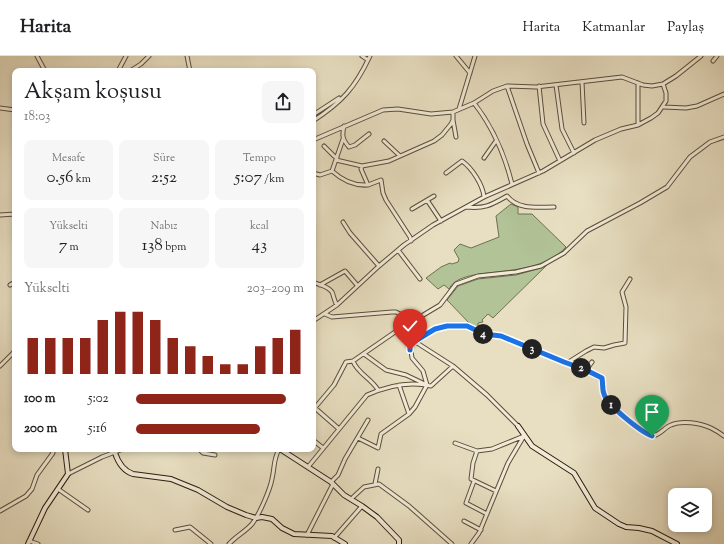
<!DOCTYPE html>
<html lang="tr">
<head>
<meta charset="utf-8">
<style>
  body { margin:0; font-family:"Sorts Mill Goudy",serif; background:#f6f6f6; color:#202124; height:100vh; display:flex; flex-direction:column; font-size:15px; white-space:nowrap }
  * { box-sizing:border-box; margin:0 }
  p { font-size:13px; color:#757577 }
  .icon { flex:none; width:22px; height:22px; fill:none; stroke:currentColor; stroke-width:2; stroke-linecap:round; stroke-linejoin:round }
  .map { position:relative; flex:1; overflow:hidden }
  .details { position:absolute; left:12px; top:12px; width:304px; height:384px; display:flex; flex-direction:column; background:#fff; border-radius:8px; box-shadow:0 2px 6px #0003 }
  .details>* { flex:none }
  .fabs { position:absolute; left:668px; top:432px; display:grid; gap:8px }
  .fabs a { display:grid; place-items:center; width:44px; height:44px; border-radius:8px; background:#fff; box-shadow:0 2px 6px #0003; font-size:20px }
  .pin { position:absolute; display:grid; place-items:center; width:34px; height:34px; color:#fff; margin:-41px -17px; border-radius:50% 50% 50% 0; rotate:-45deg; box-shadow:0 0 4px #0007 }
  .pin .icon { rotate:45deg }
  .km { position:absolute; width:20px; height:20px; margin:-10px; border-radius:50%; background:#222; color:#fff; font-size:11px; line-height:20px; text-align:center }
  .round { display:grid; place-items:center; flex:none; width:42px; height:42px; border-radius:8px; background:#f6f6f6 }
  .headline { display:flex; align-items:center; justify-content:space-between; height:68px; padding:0 12px }
  h1 { font-size:22px; font-weight:600; line-height:30px }
  .figures { display:grid; grid-template-columns:repeat(3,1fr); gap:6px; height:68px; padding:4px 12px }
  .figures div { display:grid; align-content:center; border-radius:8px; background:#f6f6f6; text-align:center }
  .figures b { font-size:17px; font-weight:600 }
  .figures small { font-size:11px; font-weight:400 }
  .figures p { font-size:11px }
  .chart { height:112px; padding:8px 12px }
  .chart p { display:flex; justify-content:space-between }
  .chart svg { width:100%; height:72px; margin-top:4px; stroke:#8f2418; stroke-width:6 }
  ul { padding:0 12px; list-style:none; font-size:13px }
  li { display:grid; grid-template-columns:64px 48px 1fr; align-items:center; height:30px }
  li i { height:10px; border-radius:5px; background:#8f2418 }
  header { display:flex; align-items:center; gap:24px; box-sizing:border-box; height:56px; padding:0 20px; background:#fff; border-bottom:1px solid #e0e0e0 }
  header strong { font-size:19px }
  nav { display:flex; gap:22px; margin-inline-start:auto; font-size:14px }
  .map>svg:first-child { display:block }
</style>
</head>
<body>
<header>
<strong>Harita</strong>
<nav><a>Harita</a><a>Katmanlar</a><a>Paylaş</a></nav>
</header>
<div class="map">
<svg width="724" height="488" viewBox="0 0 724 488">
  <rect width="100%" height="100%" fill="#e8dfc2"/>
  <filter id="stains"><feTurbulence type="fractalNoise" baseFrequency=".005" numOctaves="4"/><feColorMatrix values="0 0 0 0 .2 0 0 0 0 .09 0 0 0 0 .02 0 0 0 .5 -.17"/></filter>
  <radialGradient id="worn" r=".72"><stop offset=".6" stop-color="#630" stop-opacity="0"/><stop offset="1" stop-color="#630" stop-opacity=".3"/></radialGradient>
  <path fill="#b1c397" stroke="#6e7052" d="M511,148l7,3v7h14l34,33c-18,21 -53,23 -78,26 -10,1 -25,3 -33,9 -3,2 -5,5 -6,7l-5,-4 -6,4 -12,-11 15,-11 9,-4 2,1 6,-2 1,-3 -5,-9 6,-6 11,4 28,-11 -3,-21z
    M548,208l-55,54 -5,-4 -6,6 1,2 -5,1v6l-7,-4 -24,-25 11,-14 20,-7 38,-4 25,-7z"/>
  <g fill="none" stroke-linecap="round" stroke-linejoin="round">
    <defs>
      <path id="street" d="M37,0l8,15
        M187,0l3,15
        M362,0l6,4
        M456,0l14,17
        M713,5l4,-5
        M118,15l8,-15
        M130,15l11,-7 8,-8
        M582,26l2,41
        M638,27v42
        M556,29l6,44 12,24
        M507,30l20,58 12,29
        M539,30l4,38 17,37
        M474,47c18,23 31,53 38,81
        M664,51l22,1 11,-2 27,-12
        M0,52l15,2
        M459,53l16,-53
        M313,59l26,-17
        M453,64l3,17
        M313,65c29,-19 42,-33 57,-65
        M344,70c-2,9 -2,13 5,21l6,-2 14,-11
        M343,83l-11,32c10,9 23,15 36,14
        M313,84l70,-30 15,-1 33,5 22,-2 21,-9 19,-12 14,-5 29,1 86,-10 21,8 9,1 11,-2 13,-8 25,-20
        M384,85l16,15
        M324,90l10,10 3,2
        M484,102l12,-17
        M336,104l26,6 27,-5 45,-20 8,-6 9,-11 2,-4v-8
        M362,110l-1,3 7,16 13,-5 2,13 3,7 24,37 1,4
        M313,117l7,2 12,-4
        M446,117l16,-12c10,7 21,24 22,36
        M427,144l14,21
        M466,151c19,2 25,-2 41,-11 11,14 30,11 47,11
        M412,153l22,-13
        M0,159l15,-1
        M343,166l7,11 29,33
        M398,194l22,29
        M313,226c6,3 15,4 19,10 2,4 2,9 5,13
        M10,229l5,-3
        M320,229l25,-14 12,14
        M325,258l7,3 60,-5h4l4,2 7,19 7,8 39,25 34,29 31,31
        M400,258l7,3h13l20,-12 16,-21 22,-8 38,-4 25,-6 23,-13 23,-22 53,-28 27,-16 23,-30 20,-15 14,-5
        M313,265l24,-16 42,-39 25,-21 29,-20 51,-28 59,-26 52,-31 26,-11 17,-4 13,-7 7,-5 8,-12v-8l-3,-9
        M364,298l22,16 20,5 21,10
        M353,305c4,12 19,18 25,29
        M567,307l19,-12 8,-4 10,1 10,-3 11,-2 1,-36 -4,-15 8,-13
        M0,310l15,-15
        M586,314l15,9c2,5 1,10 3,15 2,10 38,41 48,42 7,0 13,-9 19,-11 11,-5 29,-2 40,3 4,2 9,5 13,8
        M399,329l10,29
        M315,352l24,21
        M313,354l21,-25 12,-23 7,-1 42,-29 10,-5
        M358,382l20,10 3,-14 28,-20 6,-7 12,-22 -4,-14 -11,-13 -2,-14 25,-15 12,-3h20l17,8 17,2 63,26 22,8 6,-8
        M313,384l10,8
        M455,387l22,8
        M199,393l4,4 12,2
        M308,411l59,-72c20,-9 43,-14 64,-9l22,-20
        M68,418l34,-17 21,-8
        M474,425l-8,22 21,11
        M331,426l7,-7 7,-16 23,-39
        M375,428l3,-15
        M58,433l30,21
        M496,435l-25,-12 2,-16 4,-12 15,-2 32,-13
        M351,443l13,-12 15,-3 30,22 43,38
        M0,455l26,-15 6,-7 5,-14 16,-22 -2,-4
        M464,465l17,9
        M175,474l15,-3 21,17
        M307,479l26,-51
        M334,482l28,-32
        M29,485l9,3
        M229,488c7,-8 16,-12 23,-20 7,-9 18,-34 20,-45 3,-13 1,-18 7,-30
        M471,488l8,-11 29,-70 16,-27"/>
      <path id="secondary" d="M518,370l14,20 42,27 21,35 24,16 7,3 13,1 13,3 25,13
        M280,393l51,33 13,13 18,11 15,11 22,23v4
        M115,397c3,9 9,18 18,21l38,5 27,11 29,17 19,8 10,3 6,-1 10,2 10,9 12,6 38,2 13,8
        M28,488l17,-36 23,-34 -3,-25"/>
    </defs>
    <use href="#street" stroke="#5b4e3a" stroke-width="5"/>
    <use href="#secondary" stroke="#2c1d0c" stroke-width="6"/>
    <use href="#street" stroke="#f0ead7" stroke-width="3"/>
    <use href="#secondary" stroke="#f0ead7" stroke-width="4"/>
  </g>
  <g fill="none" stroke-linecap="round" stroke-linejoin="round">
    <defs>
      <path id="route" d="M410,294v-6l25,-15 12,-3h20l17,8 17,2 63,26 22,8 16,8c1,6 0,11 2,16 3,11 37,38 48,42"/>
    </defs>
    <use href="#route" stroke="#fff" stroke-width="8"/>
    <use href="#route" stroke="#1a73e8" stroke-width="5"/>
  </g>
  <rect width="100%" height="100%" filter="url(#stains)"/>
  <rect width="100%" height="100%" fill="url(#worn)"/>
</svg>
<div class="fabs">
<a><svg class="icon" aria-label="layers" viewBox="0 0 24 24"><path d="M12 4l9 5-9 5-9-5zM3 14l9 5 9-5"/></svg></a>
</div>
<div class="pin" style="left:652px;top:380px;background:#1e9e55"><svg class="icon" aria-label="arrive" viewBox="0 0 24 24"><path d="M6 21V4h12l-3 4 3 4H6"/></svg></div>
<div class="pin" style="left:410px;top:294px;background:#d93025"><svg class="icon" aria-label="check" viewBox="0 0 24 24"><path d="M5 12l5 5 9-10"/></svg></div>
<b class="km" style="left:611px;top:349px">1</b>
<b class="km" style="left:581px;top:312px">2</b>
<b class="km" style="left:532px;top:293px">3</b>
<b class="km" style="left:483px;top:278px">4</b>
<section class="details">
<div class="headline"><div><h1>Akşam koşusu</h1><p>18:03</p></div><a class="round"><svg class="icon" aria-label="share" viewBox="0 0 24 24"><path d="M12 15V3M7 8l5-5 5 5M5 13v7h14v-7"/></svg></a></div>
<div class="figures">
<div><p>Mesafe</p><b>0.56<small> km</small></b></div>
<div><p>Süre</p><b>2:52</b></div>
<div><p>Tempo</p><b>5:07<small> /km</small></b></div>
</div>
<div class="figures">
<div><p>Yükselti</p><b>7<small> m</small></b></div>
<div><p>Nabız</p><b>138<small> bpm</small></b></div>
<div><p>kcal</p><b>43</b></div>
</div>
<div class="chart"><p><span>Yükselti</span>203–209 m</p>
<svg viewBox="0 0 160 44" preserveAspectRatio="none"><path d="M5 44V22M15 44V22M25 44V22M35 44V22M45 44V11M55 44V6M65 44V6M75 44V11M85 44V22M95 44V27M105 44V33M115 44V38M125 44V38M135 44V27M145 44V22M155 44V17"/></svg>
</div>
<ul>
<li><b>100 m</b>5:02<i style="width:89%"></i></li>
<li><b>200 m</b>5:16<i style="width:74%"></i></li>
</ul>
</section>
</div>
</body>
</html>
